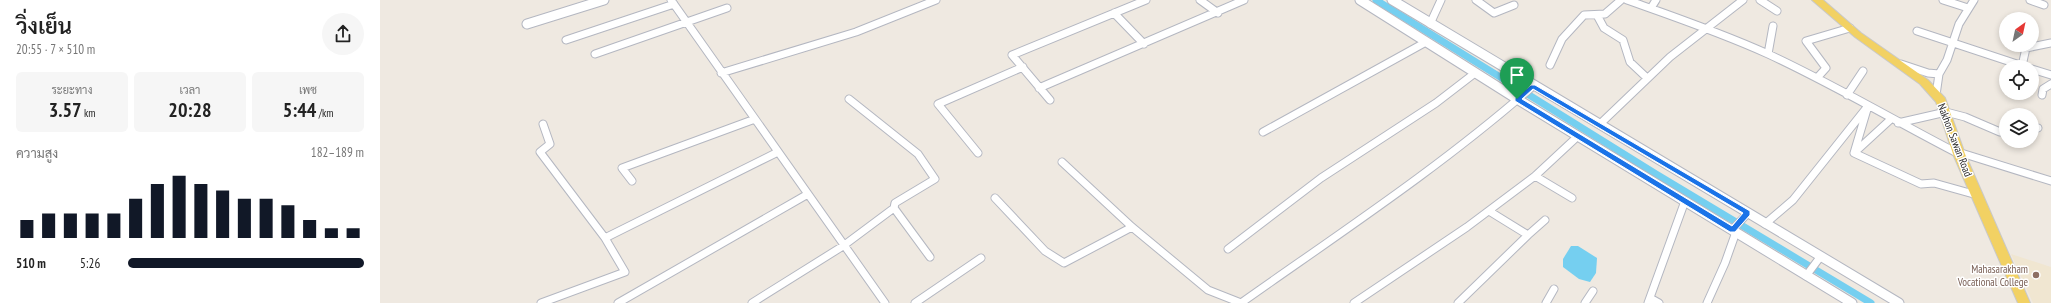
<!DOCTYPE html>
<html lang="th">
<head>
<meta charset="utf-8">
<style>
  body { margin:0; font-family:"PT Sans Narrow",Sarabun,sans-serif; background:#f6f6f6; color:#222; height:100vh; display:flex; flex-direction:column; font-size:15px; white-space:nowrap }
  * { box-sizing:border-box; margin:0 }
  p { font-size:13px; color:#767676 }
  .icon { flex:none; width:22px; height:22px; fill:none; stroke:currentColor; stroke-width:2; stroke-linecap:round; stroke-linejoin:round }
  .map { position:relative; flex:1; overflow:hidden }
  .sheet { display:flex; flex-direction:column; background:#fff; width:380px }
  .sheet>* { flex:none }
  .needle { width:26px; rotate:33deg }
  .controls { position:absolute; left:1619px; top:12px; display:grid; gap:8px }
  .controls a { display:grid; place-items:center; width:40px; height:40px; border-radius:50%; background:#fff; box-shadow:0 2px 6px #0003; font-size:20px }
  .pin { position:absolute; display:grid; place-items:center; width:34px; height:34px; color:#fff; margin:-41px -17px; border-radius:50% 50% 50% 0; rotate:-45deg; box-shadow:0 0 4px #0007 }
  .pin .icon { rotate:45deg }
  .round { display:grid; place-items:center; flex:none; width:42px; height:42px; border-radius:21px; background:#f6f6f6 }
  .head { display:flex; align-items:center; justify-content:space-between; height:68px; padding:0 16px }
  h1 { font-size:22px; font-weight:600; line-height:30px }
  .figures { display:grid; grid-template-columns:repeat(3,1fr); gap:6px; height:68px; padding:4px 16px }
  .figures div { display:grid; align-content:center; border-radius:6px; background:#f6f6f6; text-align:center }
  .figures b { font-size:20px; font-weight:600 }
  .figures small { font-size:11px; font-weight:400 }
  .figures p { font-size:11px }
  .chart { height:112px; padding:8px 16px }
  .chart p { display:flex; justify-content:space-between }
  .chart svg { width:100%; height:72px; margin-top:4px; stroke:#111827; stroke-width:6 }
  ul { padding:0 16px; list-style:none; font-size:13px }
  li { display:grid; grid-template-columns:64px 48px 1fr; align-items:center; height:30px }
  li i { height:10px; border-radius:5px; background:#111827 }
  main { display:flex; flex:1; min-height:0 }
  .map>svg:first-child { display:block }
</style>
</head>
<body>
<main>
<section class="sheet">
<div class="head"><div><h1>วิ่งเย็น</h1><p>20:55 · 7 × 510 m</p></div><a class="round"><svg class="icon" aria-label="share" viewBox="0 0 24 24"><path d="M12 15V3M7 8l5-5 5 5M5 13v7h14v-7"/></svg></a></div>
<div class="figures">
<div><p>ระยะทาง</p><b>3.57<small> km</small></b></div>
<div><p>เวลา</p><b>20:28</b></div>
<div><p>เพซ</p><b>5:44<small> /km</small></b></div>
</div>
<div class="chart"><p><span>ความสูง</span>182–189 m</p>
<svg viewBox="0 0 160 44" preserveAspectRatio="none"><path d="M5 44V33M15 44V29M25 44V29M35 44V29M45 44V29M55 44V20M65 44V11M75 44V6M85 44V11M95 44V15M105 44V20M115 44V20M125 44V24M135 44V33M145 44V38M155 44V38"/></svg>
</div>
<ul>
<li><b>510 m</b>5:26<i style="width:100%"></i></li>
</ul>
</section>
<div class="map">
<svg width="1671" height="303" viewBox="0 0 1671 303">
  <rect width="100%" height="100%" fill="#efe9e1"/>
  <path fill="#f0e6d1" d="M1631,254l40,13v36h-18z"/>
  <path fill="#75cff0" d="M1191,246h7l19,12 -1,15 -6,9 -11,-3 -16,-12v-8z"/>
  <g fill="none" stroke-linecap="round" stroke-linejoin="round">
    <path stroke="#75cff0" stroke-width="7" d="M996,0l280,174 215,129"/>
    <defs>
      <path id="minor" d="M291,0l214,303
        M820,0l18,13
        M1096,0l18,13 20,-8
        M1247,0c48,17 95,33 141,54 65,30 127,67 191,100
        M1380,0l17,11
        M1563,0l25,8
        M1650,0l14,5
        M1271,8l5,-8
        M734,13l30,31
        M1218,17l6,11 19,12 7,22 17,16
        M1050,24l11,-24
        M1537,31l109,36
        M186,40l108,-36
        M215,54l132,-46
        M1388,54l5,-28
        M1521,64l27,9 11,1
        M1170,65l12,-26 22,-24 21,-1 16,-14
        M1642,66l4,-18 25,-5
        M1652,69l19,6
        M341,73l135,-41 80,-32
        M1437,78l9,-10 -20,-27 44,-13
        M659,88l205,-88
        M1467,95l16,-24
        M1556,95l3,-21 8,-14 12,-36 15,-24
        M1662,95l1,-6 8,-5
        M670,100l-38,-45 134,-55
        M1518,123l48,-11 19,5 35,15 6,-1
        M163,124l7,20 -10,8 65,86
        M1220,124l70,-67 73,-57
        M1652,129l6,-1
        M883,132l163,-90
        M1578,152l93,29
        M598,153l-40,-49 85,-37
        M1474,153l67,31 13,-1 43,12
        M682,162l70,65 76,63 33,13
        M1155,176l37,22
        M252,181l-10,-13 133,-49
        M615,198l50,53 19,12 68,-36
        M514,208l36,49
        M1385,224l28,-24 75,-94 -14,47 37,-34
        M1352,230l16,-17
        M1148,235l17,-15
        M848,249l93,-71 115,-75 39,-30
        M1426,276l15,-20
        M1270,298l9,5
        M161,303l84,-31 -20,-34 173,-86
        M238,303l190,-109
        M372,303l91,-57 51,-38 1,-5 40,-24 -17,-25 -69,-55
        M535,303l66,-45
        M861,303c99,-70 201,-137 292,-217
        M974,303l113,-76 68,-51 43,-40
        M1078,303l70,-68 -39,-24
        M1166,303l8,-14
        M1205,303l8,-12
        M1268,303l37,-102
        M1327,303l18,-40 11,-31"/>
      <path id="tertiary" d="M980,0l157,99 335,204
        M1012,0l507,303
        M147,24l77,-24"/>
      <path id="primary" d="M1432,0h11l38,33 67,47 17,18 20,56 65,149h-12l-65,-149 -17,-52 -16,-18 -65,-47z"/>
    </defs>
    <use href="#minor" stroke="#b4b7c1" stroke-width="9"/>
    <use href="#tertiary" stroke="#b4b7c1" stroke-width="11"/>
    <use href="#primary" stroke="#c9c9c9" stroke-width="2"/>
    <use href="#minor" stroke="#fff" stroke-width="7"/>
    <use href="#tertiary" stroke="#fff" stroke-width="9"/>
    <use href="#primary" fill="#f2d163" fill-rule="evenodd"/>
  </g>
  <path fill="#1a73e8" stroke="#fff" fill-rule="evenodd" d="M1151,85h4l215,126v4l-15,17h-5l-215,-131v-3zM1153,89l210,124 -11,13 -210,-127z"/>
  <circle fill="#8d6e63" stroke="#fff" stroke-width="1.5" cx="1656" cy="275" r="4"/>
  <g text-anchor="middle" dominant-baseline="central" stroke-width="3" stroke-linejoin="round" paint-order="stroke">
    <g font-size="11" fill="#2e2e2e" stroke="#fff">
      <text transform="translate(1575 140) rotate(69)">Nakhon Sawan Road</text>
    </g>
    <g font-size="11" fill="#785e54" stroke="#fff" text-anchor="end">
      <text x="1648" y="269">Mahasarakham<tspan x="1648" dy="13">Vocational College</tspan></text>
    </g>
  </g>
</svg>
<div class="controls">
<a><svg class="needle" viewBox="-14 -14 28 28"><path d="M0-13l5 13h-10z" fill="#e53935"/><path d="M0 13l5-13h-10z" fill="#767676"/></svg></a>
<a><svg class="icon" aria-label="locate" viewBox="0 0 24 24"><circle cx="12" cy="12" r="6"/><path d="M12 2v4M12 18v4M2 12h4M18 12h4"/></svg></a>
<a><svg class="icon" aria-label="layers" viewBox="0 0 24 24"><path d="M12 4l9 5-9 5-9-5zM3 14l9 5 9-5"/></svg></a>
</div>
<div class="pin" style="left:1137px;top:99px;background:#1e9e55"><svg class="icon" aria-label="arrive" viewBox="0 0 24 24"><path d="M6 21V4h12l-3 4 3 4H6"/></svg></div>
</div>
</main>
</body>
</html>
